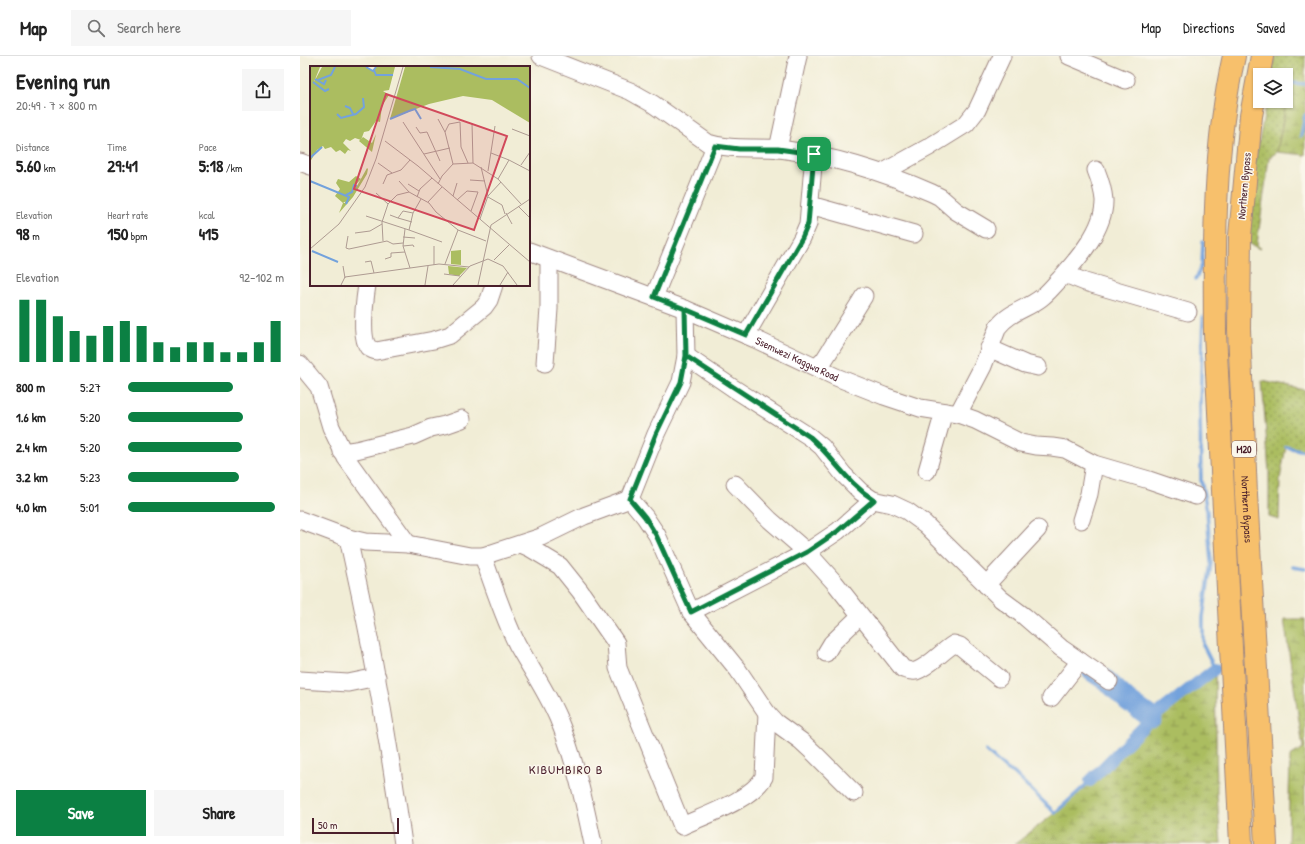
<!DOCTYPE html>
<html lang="en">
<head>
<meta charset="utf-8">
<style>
  body { margin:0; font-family:"Patrick Hand",sans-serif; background:#f6f6f6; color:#222; height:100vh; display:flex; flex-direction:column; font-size:15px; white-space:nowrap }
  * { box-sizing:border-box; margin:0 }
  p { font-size:13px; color:#767676 }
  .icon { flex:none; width:22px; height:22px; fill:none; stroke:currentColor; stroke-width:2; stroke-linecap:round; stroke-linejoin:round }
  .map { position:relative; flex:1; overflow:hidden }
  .drawer { display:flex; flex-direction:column; background:#fff; width:300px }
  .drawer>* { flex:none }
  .buttons { position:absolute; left:953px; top:12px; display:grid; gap:8px }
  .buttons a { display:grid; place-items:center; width:40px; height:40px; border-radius:0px; background:#fff; box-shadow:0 1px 3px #0004; font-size:20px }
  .scale { position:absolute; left:12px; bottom:10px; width:87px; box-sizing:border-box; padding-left:4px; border:2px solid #4a1f2b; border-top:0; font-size:11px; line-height:14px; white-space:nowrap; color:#4a1f2b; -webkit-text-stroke:3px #fbf7ec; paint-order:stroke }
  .pin { position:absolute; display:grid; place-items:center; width:34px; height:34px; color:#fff; margin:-17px; border-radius:8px; box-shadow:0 2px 6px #0006 }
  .round { display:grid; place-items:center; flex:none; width:42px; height:42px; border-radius:0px; background:#f6f6f6 }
  .overview { display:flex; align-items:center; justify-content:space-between; height:68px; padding:0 16px }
  h1 { font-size:22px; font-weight:700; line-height:30px }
  .figures { display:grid; grid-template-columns:repeat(3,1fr); gap:6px; height:68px; padding:4px 16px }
  .figures div { display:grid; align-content:center }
  .figures b { font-size:17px; font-weight:700 }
  .figures small { font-size:11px; font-weight:400 }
  .figures p { font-size:11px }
  .chart { height:112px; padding:8px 16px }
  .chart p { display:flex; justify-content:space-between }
  .chart svg { width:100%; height:72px; margin-top:4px; stroke:#0b8043; stroke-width:6 }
  .button { display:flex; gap:8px; margin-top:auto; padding:8px 16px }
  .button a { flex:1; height:46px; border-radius:0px; background:#0b8043; color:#fff; font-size:16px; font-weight:700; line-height:46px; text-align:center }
  .button a+a { background:#f6f6f6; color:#222 }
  ul { padding:0 16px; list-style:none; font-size:13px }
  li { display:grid; grid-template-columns:64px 48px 1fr; align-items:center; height:30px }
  li i { height:10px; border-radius:5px; background:#0b8043 }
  header { display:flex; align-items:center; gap:24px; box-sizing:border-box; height:56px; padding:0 20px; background:#fff; border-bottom:1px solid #e0e0e0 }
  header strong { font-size:19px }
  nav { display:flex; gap:22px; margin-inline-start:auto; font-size:14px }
  .search { width:280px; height:36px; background:#f6f6f6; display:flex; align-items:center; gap:10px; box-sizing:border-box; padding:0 14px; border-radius:0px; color:#767676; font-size:15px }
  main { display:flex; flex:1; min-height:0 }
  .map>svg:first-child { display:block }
</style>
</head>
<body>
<header>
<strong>Map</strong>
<div class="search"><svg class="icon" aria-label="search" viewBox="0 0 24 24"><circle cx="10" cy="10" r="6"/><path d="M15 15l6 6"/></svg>Search here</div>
<nav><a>Map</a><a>Directions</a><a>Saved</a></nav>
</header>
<main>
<section class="drawer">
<div class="overview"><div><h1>Evening run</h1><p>20:49 · 7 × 800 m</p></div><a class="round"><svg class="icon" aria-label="share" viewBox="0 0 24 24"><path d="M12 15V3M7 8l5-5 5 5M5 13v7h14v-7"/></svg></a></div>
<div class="figures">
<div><p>Distance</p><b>5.60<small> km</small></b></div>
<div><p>Time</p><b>29:41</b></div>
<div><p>Pace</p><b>5:18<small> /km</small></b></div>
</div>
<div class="figures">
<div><p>Elevation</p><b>98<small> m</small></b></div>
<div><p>Heart rate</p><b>150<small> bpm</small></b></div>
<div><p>kcal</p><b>415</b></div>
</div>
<div class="chart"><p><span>Elevation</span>92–102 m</p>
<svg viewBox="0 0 160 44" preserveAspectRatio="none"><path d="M5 44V6M15 44V6M25 44V16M35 44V25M45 44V28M55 44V22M65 44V19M75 44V22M85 44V32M95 44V35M105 44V32M115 44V32M125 44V38M135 44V38M145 44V32M155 44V19"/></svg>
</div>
<ul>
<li><b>800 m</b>5:27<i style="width:67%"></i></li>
<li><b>1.6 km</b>5:20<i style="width:74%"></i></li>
<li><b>2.4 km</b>5:20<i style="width:73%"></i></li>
<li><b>3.2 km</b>5:23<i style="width:71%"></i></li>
<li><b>4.0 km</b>5:01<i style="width:94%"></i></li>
</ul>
<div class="button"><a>Save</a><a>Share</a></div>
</section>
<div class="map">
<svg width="1005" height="788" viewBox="0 0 1005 788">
  <defs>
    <pattern id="grass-dots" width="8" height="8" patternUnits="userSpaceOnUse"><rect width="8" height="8" fill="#abbd60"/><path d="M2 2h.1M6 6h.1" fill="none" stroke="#8d994f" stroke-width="1.8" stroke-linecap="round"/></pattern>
    <pattern id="wetland-marsh" width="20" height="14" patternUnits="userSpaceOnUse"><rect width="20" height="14" fill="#abbd60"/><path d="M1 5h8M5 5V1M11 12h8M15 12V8" fill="none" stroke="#8d994f"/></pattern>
  </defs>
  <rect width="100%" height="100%" fill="#fbf7ec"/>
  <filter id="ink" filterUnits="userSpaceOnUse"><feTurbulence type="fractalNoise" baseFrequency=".025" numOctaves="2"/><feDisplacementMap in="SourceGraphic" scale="8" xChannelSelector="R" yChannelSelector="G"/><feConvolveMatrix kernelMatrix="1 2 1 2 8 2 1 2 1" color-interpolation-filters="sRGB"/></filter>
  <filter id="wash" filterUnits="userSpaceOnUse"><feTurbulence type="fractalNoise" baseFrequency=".012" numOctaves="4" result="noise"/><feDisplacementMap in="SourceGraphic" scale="16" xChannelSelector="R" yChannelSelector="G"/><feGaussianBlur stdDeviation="0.9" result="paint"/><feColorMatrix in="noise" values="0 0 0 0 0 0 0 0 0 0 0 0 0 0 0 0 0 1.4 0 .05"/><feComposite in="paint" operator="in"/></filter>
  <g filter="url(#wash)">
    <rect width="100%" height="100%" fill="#f1edd6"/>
    <path fill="url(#grass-dots)" stroke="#7a6e46" d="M975,0h30v28l-15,-1 -13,69 -8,6 -12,86 3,5 -12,-6 -1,-42 20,-100h19v-26h-15z
      M962,325l43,9v61l-19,-4 -6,32 -1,41 -10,-3v-44z"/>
    <path fill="url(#wetland-marsh)" stroke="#7a6e46" d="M990,27l15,1v71l-28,-3z
      M984,563h21v225h-17l2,-88 13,-8z
      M915,613l2,125 4,50h-206l40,-31 67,-63z"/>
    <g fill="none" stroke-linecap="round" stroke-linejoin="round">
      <path stroke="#73a2dc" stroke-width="3.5" d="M990,27l15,1
        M1001,80l4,-21
        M896,223l6,-14 1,-23
        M903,261l-3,88 1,75 6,31 4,52 -8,54v28l12,24
        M986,391l19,4
        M993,511l12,2
        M686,695l19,17 9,5 41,40 35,-32"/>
      <path stroke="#73a2dc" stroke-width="12" d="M790,725l62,-63 63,-49"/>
      <path stroke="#73a2dc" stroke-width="21" d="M792,615l15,10 21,20 24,17"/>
    </g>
  </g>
  <g filter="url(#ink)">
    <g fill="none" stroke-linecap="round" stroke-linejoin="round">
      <defs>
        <g id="minor">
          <path d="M241,0l89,35 23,13 55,39c24,8 48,3 72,6 52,7 104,23 152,44l8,4 16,14 30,18"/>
          <path d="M769,0l57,24"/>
          <path d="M478,93l20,-93"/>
          <path d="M0,106l11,4"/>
          <path d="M582,117l47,-26 37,-23 11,-14 25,-54"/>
          <path d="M510,149l104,29"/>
          <path id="s1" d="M229,195l156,58 70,30 81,38 48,19 36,12 38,6 17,6 46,23 15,3 16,1 13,2 29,15 55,16 47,16"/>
          <path d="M765,218l20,8 103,30"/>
          <path d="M67,229c-2,13 -7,51 1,62 2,2 5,3 8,4l58,-11 16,-5 34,-28 5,-7 5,-15"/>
          <path d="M354,241l61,-151"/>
          <path d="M446,279l56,-97 6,-14 6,-70"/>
          <path d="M689,292l36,16 13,3"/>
          <path d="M386,300l47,32 77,49 12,10 21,27 18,18 12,8 19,4 15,7 18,13 76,75 23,17 37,32 48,33"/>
          <path d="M245,307l4,-54v-50"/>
          <path d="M0,308l19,23 12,40 15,31 62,86"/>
          <path d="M517,311l7,-7 40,-64"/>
          <path d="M658,358l25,-48 15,-39c11,-15 29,-18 43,-29 7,-5 13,-13 19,-19 18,-20 45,-51 44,-79 -1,-10 -4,-20 -8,-30"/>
          <path d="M42,396l14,-2 57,-14 18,-8 14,-3 17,-6"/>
          <path d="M627,415l17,-59"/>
          <path d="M435,428l35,36 37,32 28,31 68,86c4,1 9,3 13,2 14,-5 25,-19 38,-27l6,2 39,32"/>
          <path d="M330,443l15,18 12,18 34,77 47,58 29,43 8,9 26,19 13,12 40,40"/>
          <path d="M0,464l48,18 17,4 43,2 62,12h13l58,-19 43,-21 46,-17 26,-65 25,-52 5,-26 -1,-47"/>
          <path d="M781,464l8,-26 5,-30"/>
          <path d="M48,482c23,101 41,203 55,306"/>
          <path d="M221,488l9,4 30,18 20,25 36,52 2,25 64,158c24,-11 69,-26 82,-49l3,-64"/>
          <path d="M183,500c10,29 20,60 34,88 14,25 30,48 41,74 17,41 26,83 35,126"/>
          <path d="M686,529l52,-56"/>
          <path d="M391,556l116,-60 31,-21 35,-31"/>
          <path d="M526,597l6,-10 28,-27"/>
          <path d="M0,624l48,3 29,-6"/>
          <path d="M751,642l29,-37"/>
        </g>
        <g id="highway">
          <path d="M934,0c-20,89 -20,185 -19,277l26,511"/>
          <path id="s2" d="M962,0l-11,60 -11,120 -1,93 7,165 20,350"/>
        </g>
      </defs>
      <use href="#minor" stroke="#9e8680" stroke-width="19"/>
      <use href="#highway" stroke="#9e8680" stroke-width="24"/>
      <use href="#minor" stroke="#fff" stroke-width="17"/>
      <use href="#highway" stroke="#f7c06c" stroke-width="22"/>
    </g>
  </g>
  <g fill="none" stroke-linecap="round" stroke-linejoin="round" filter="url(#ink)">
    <defs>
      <path id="route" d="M514,98l-6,70 -6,14 -56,97 -61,-26 1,47 -5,26 -25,52 -26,65 15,18 11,18 35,77 116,-60 31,-21 36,-31c-28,-18 -40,-42 -64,-63l-124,-81 -1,-47 -31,-12 61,-151 24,3h39l36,5"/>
    </defs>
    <use href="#route" stroke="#fff" stroke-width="8"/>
    <use href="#route" stroke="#0b8043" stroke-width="5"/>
  </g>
  <g text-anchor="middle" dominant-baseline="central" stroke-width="3" stroke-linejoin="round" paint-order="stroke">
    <rect fill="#fbf7ec" stroke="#7f6065" stroke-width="1" x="932" y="385" width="24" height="16" rx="3"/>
    <g font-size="10" font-weight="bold" fill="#4a1f2b">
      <text x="944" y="393">M20</text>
    </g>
    <g font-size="11" fill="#4a1f2b" stroke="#fbf7ec">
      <text transform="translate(944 130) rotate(-85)">Northern Bypass</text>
      <text stroke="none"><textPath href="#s1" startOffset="289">Ssemwezi Kaggwa Road</textPath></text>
      <text stroke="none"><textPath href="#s2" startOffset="455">Northern Bypass</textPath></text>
    </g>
    <g font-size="13" letter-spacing="1" fill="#4a1f2b" stroke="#fbf7ec">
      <text x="266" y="713">KIBUMBIRO B</text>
    </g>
  </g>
  <g transform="translate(10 10)">
    <rect width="220" height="220" fill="#f1edd6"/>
    <path d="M66,68l-4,18 -13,-11 4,-4 9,6zM57,102l1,1 -1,5 -14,23 -14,16 4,-10h2l1,-8 8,-10 3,1zM151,184v15l-10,-1v-13zM138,200l19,2 -8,8 -10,-2z" fill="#abbd60"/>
    <path d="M0,1h10l-6,15 8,-15h44l7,4 3,-4h19l-6,23 -6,1 6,4 -7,11 -2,16 -4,-1 -7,10 -5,1 -3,8 -6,-2 -5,3 -4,-2 -3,4 8,8 -3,-1 -3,4 -5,-4 -4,2 -5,-5 -6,2 -2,-3 -6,4 -7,12zM95,1h125v56l-38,-23 -29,-4 -34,8 -39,15zM46,110l5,3 -15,16 3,4 -6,4 -8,-7 5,-7 -4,-6 2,-4 11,3z" fill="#abbd60"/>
    <path fill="none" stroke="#73a2dc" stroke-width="2" d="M56,1l7,4 3,-4M120,1l30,2 26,10h31l13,9M64,4l2,5h17M5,13l9,5 2,-4M8,14l13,-5 4,-8M3,16l12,9 4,-2M35,40l5,2 3,6M99,45l6,-2 6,10M27,48l4,4 15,-4 8,-7 -1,-9M80,53l19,-8M0,92l12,-11M0,115l39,16 -3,7M36,129l6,-3 2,-7 3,1M2,185l26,11"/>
    <path fill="none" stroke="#ae9b92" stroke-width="1" d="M128,53l7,13 8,32M93,56l37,57M162,57l1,40M106,61l4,6 7,-1 13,29M202,63l18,7M135,66l4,-8 11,-2 1,25 7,16M75,75l33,25 112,96M181,87l18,7M114,88l26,-6M68,97l14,10M211,99l9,-13M171,101l7,29M178,105l7,-45M188,113l11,-19 21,11M160,114l15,1M89,115l10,11 20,11 7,9 22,18 28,11M73,118l4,-9 14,-5 9,-10M98,118l11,7M128,118l4,-8 11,-12 20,-1 25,16 23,25M66,127l12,11M143,130l4,-13M107,131l3,-8 12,-11M178,131l14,8 3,9M147,134l10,-9 11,1 -7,19M118,136l14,-15M208,140l12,12M196,147l6,11M80,149l8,3 5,-7 10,2M56,150l43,14 4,-17 8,-14M88,152l14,4M170,153l8,-23 13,-14M95,163l-2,17 7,22M99,164l33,12M45,167l15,-2 12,-7M38,170l-2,12 3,1 38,-8 6,3 10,-1M93,171l12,1M73,175l-1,-19 6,-18 9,-9 12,-3M93,180l10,-1 1,2M124,180v19M0,183l29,-25 26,-37 11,-28 27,-92M75,193l6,-2v-4l14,-1M184,194l15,-15M55,196l6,-1 3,12 65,-9 30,3M135,198l13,-34M33,200l2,12M134,208l16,2M31,219l4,-8 29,-4M115,219l3,-19M143,219l17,-19 18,-7 15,7 14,19M168,219l13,-60 39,-26M190,219l8,-13"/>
    <path fill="#d1495b" fill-opacity="0.15" stroke="#d1495b" stroke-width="2" d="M76,28l121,42 -33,94 -120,-41z"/>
    <rect width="220" height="220" fill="none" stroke="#4a1f2b" stroke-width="2"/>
  </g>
</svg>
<div class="buttons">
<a><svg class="icon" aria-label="layers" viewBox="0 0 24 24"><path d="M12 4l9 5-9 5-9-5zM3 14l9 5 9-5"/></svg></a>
</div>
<div class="scale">50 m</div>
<div class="pin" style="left:514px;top:98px;background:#1e9e55"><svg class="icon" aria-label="arrive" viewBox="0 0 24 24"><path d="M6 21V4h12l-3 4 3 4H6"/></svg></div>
</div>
</main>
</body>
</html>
